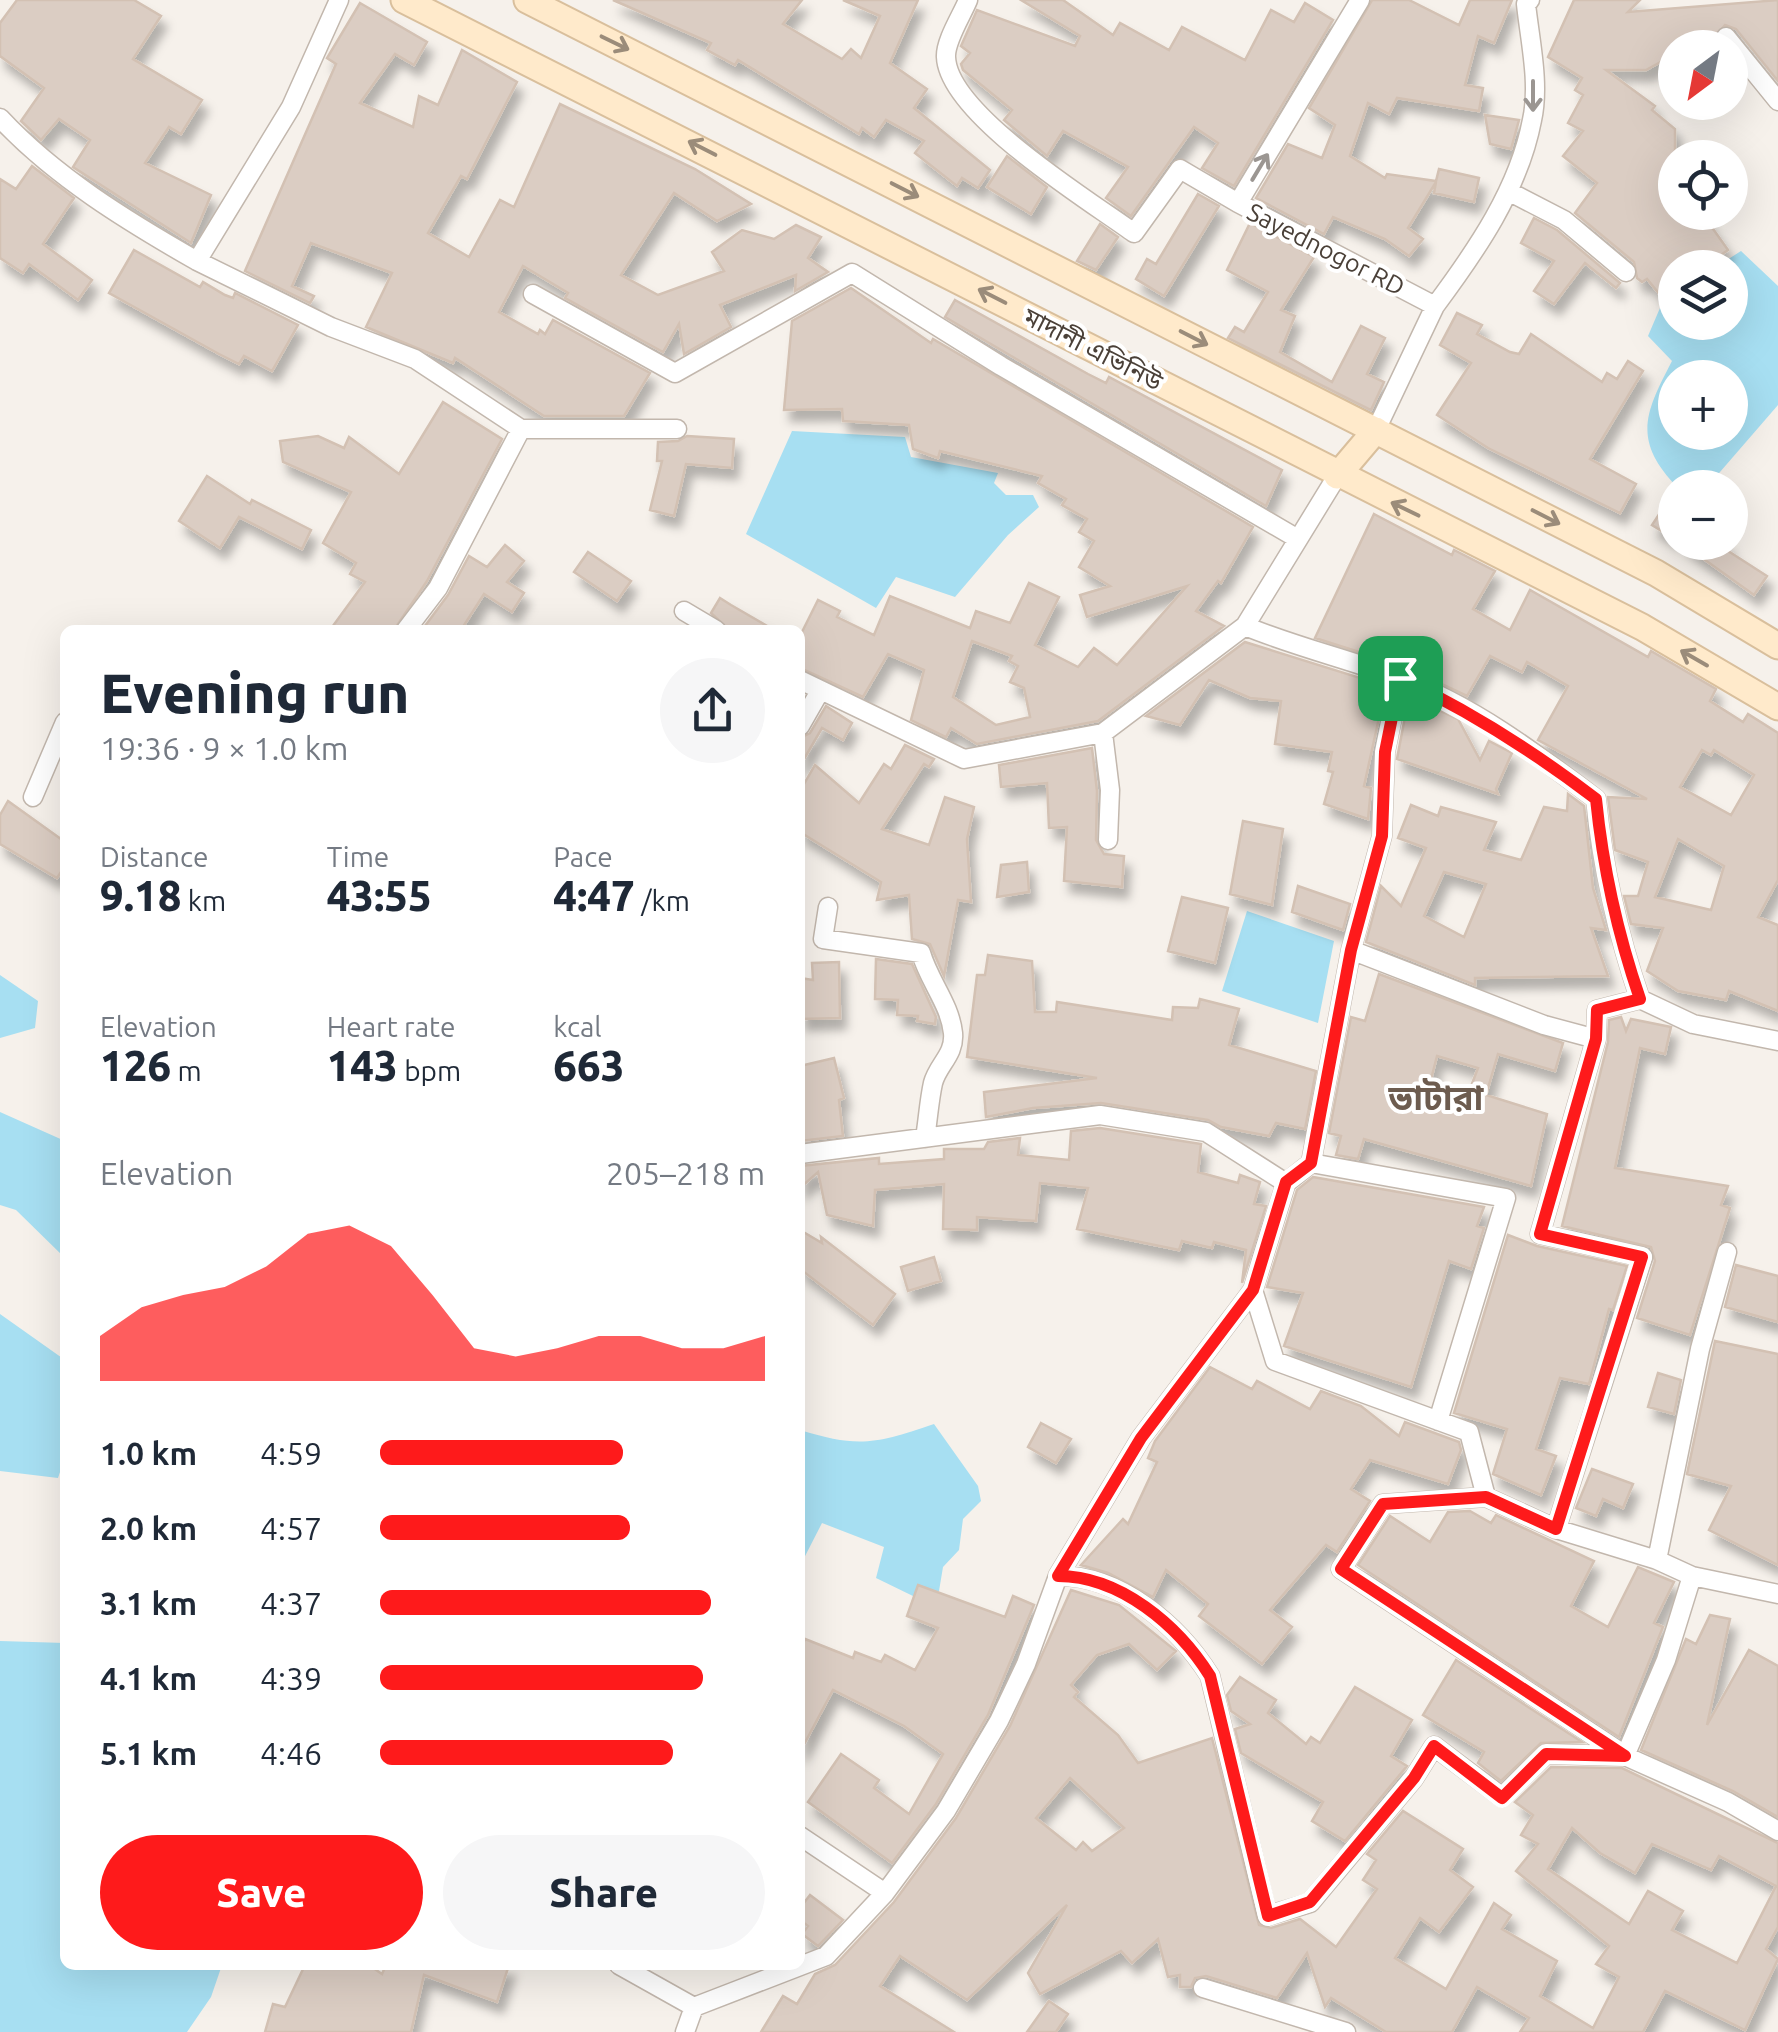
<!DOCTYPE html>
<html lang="en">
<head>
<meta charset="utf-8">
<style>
  body { margin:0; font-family:Ubuntu,"Noto Sans Bengali",sans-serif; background:#f6f6f7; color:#1f2937; height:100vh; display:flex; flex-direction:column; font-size:38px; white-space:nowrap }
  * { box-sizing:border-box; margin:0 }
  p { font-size:32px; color:#747a83 }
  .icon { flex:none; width:55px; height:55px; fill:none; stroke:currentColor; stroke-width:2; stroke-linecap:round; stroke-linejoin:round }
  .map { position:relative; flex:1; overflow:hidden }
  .panel { position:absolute; left:60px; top:625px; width:745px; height:1345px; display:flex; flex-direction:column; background:#fff; border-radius:15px; box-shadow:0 10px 40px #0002 }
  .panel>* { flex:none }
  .needle { width:65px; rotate:212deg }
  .tools { position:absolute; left:1658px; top:30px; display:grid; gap:20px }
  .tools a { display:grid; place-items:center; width:90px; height:90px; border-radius:50%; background:#fff; box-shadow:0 10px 40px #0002; font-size:50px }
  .pin { position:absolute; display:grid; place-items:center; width:85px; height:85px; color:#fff; margin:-42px; border-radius:20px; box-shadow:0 5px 15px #0006 }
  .round { display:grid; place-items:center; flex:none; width:105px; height:105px; border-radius:52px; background:#f6f6f7 }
  .headline { display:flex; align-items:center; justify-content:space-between; height:170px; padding:0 40px }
  h1 { font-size:55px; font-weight:800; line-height:75px }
  .figures { display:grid; grid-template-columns:repeat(3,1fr); gap:15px; height:170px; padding:10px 40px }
  .figures div { display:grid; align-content:center }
  .figures b { font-size:42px; font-weight:800 }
  .figures small { font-size:28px; font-weight:400 }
  .figures p { font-size:28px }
  .chart { height:280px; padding:20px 40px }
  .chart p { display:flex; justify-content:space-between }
  .chart svg { width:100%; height:180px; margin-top:10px; fill:#fe1a1b; opacity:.7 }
  .cta { display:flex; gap:20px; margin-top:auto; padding:20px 40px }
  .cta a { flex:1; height:115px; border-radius:60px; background:#fe1a1b; color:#fff; font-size:40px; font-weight:800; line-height:115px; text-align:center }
  .cta a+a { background:#f6f6f7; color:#1f2937 }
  ul { padding:0 40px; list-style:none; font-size:32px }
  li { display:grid; grid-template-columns:160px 120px 1fr; align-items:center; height:75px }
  li i { height:25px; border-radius:12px; background:#fe1a1b }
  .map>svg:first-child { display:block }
</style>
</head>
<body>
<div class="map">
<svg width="1778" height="2032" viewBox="0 0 1778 2032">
  <defs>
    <filter id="shadow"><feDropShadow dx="6" dy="11" stdDeviation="5" flood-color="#0004"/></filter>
  </defs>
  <rect width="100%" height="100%" fill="#f6f1eb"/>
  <path fill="#a7dff2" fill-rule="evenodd" d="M1741,251l37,35v119l-71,82h-30c-45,-47 -32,-74 -5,-126l-24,-25 15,-35 12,-7v28h55v-54l-14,-1zM1675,378h55v54h-55z
    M792,431l113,6 6,20 87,16 -4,10 12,12h27l6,12 -31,28 -53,62 -59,-20 -20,31 -130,-74z
    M1247,911l87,30 -16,82 -96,-32z
    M0,975l38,26 -3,27 -35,10z
    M0,1112l65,29v117l-49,-48 -16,-5z
    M0,1314l65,46v97l-7,21 -58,-7z
    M934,1424l44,62 3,15 -18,18 -4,31 -16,17 -4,24 -24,6 -39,-19 8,-31 -62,-24 -22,43v-136c58,18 76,14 134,-6z
    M0,1641l65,2v322h157l-11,32 -24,35h-187z"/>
  <path fill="#dbcdc3" stroke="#d3c1b3" stroke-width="2.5" fill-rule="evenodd" filter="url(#shadow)" d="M17,0h117l27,16 -28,43 69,41 -21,34 -12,-7 -24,36 66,32 -20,48 -118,-76 17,-27 -31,-21 -18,21 -20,-19 23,-33 -44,-32v-33z
    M613,0h189l-19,24 59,35 9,-10 10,9 19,-42 -37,-16h75l-28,63 37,26 -13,19 76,62 -12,18 -16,-10 -5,8 -42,-33 9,-12 -38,-21 -12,17 -12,-9 -3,6 -121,-74 -3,5 -28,-15 4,-7z
    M1021,0h42l50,35 7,-12 49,27 13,-23 63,33 26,-50 23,12 11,-19 28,17 -99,166 -32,-18 16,-25 -24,-16 -63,89 -25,-18 22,-31 -65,-36 -16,25 -43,-36 8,-10 -49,-40 -2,-6 9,-11 -9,-7 16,-36 98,36 5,-10z
    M1372,0h37l50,25 11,-25h42l-18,43 -16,-7 -13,49 18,3 -4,23 -82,-13 -8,16 -21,-11 -18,53 35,22 2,-4 49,7 3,-12 40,9 -5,24 -40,-9 2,-11 -28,46 15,11 -14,17 -24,-17 -52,-22 -9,17 -68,-36 32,-54 34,14 13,-33 -26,-17z
    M1574,0h66l-12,12 150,-12v81l-42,-52 -11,-4 -11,13 -24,10h-15v6l-29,16h-40l49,36 -3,4 23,19v83h26l27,38 -26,18h-27v18l-14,10 -14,-17 -5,3 -5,-4 -3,-16 -59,-49 22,-30 -34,-27 20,-25 -15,-8 15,-28 -8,-5 7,-12 -34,-21z
    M360,3l67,39 -13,23 -19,-11 -35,49 53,24 6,-31 19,9 24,-55 55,32 -50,97 -6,-3 -33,57 41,24 31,-57 14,7 46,-103 135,65 56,35 -34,17 -43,-28 -53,82 37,20 66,-24 -12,-19 30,-22 32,9 22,-14 25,12 -13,21 20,14 -33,19 1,-16 -76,30 11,22 -47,27 -5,-30 -16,28 -98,-54 3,-5 -45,-27 -24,46 39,22 2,-4 5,4 8,-14 97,53 -26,43h-80l-89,-58 -2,5 -87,-36 26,-54 -81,-30 -19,43 22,10 -4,7 -65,-32 91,-207 -9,-6z
    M1485,115l34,5 -8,29 -21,-5z
    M1007,156l40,31 -16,27 -44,-27z
    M32,166l42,32 -31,46 49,36 -14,20 -49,-36 -6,9 -23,-15v-79l16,10z
    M1198,194l21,12 -55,90 -28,-17 11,-20 9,5z
    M1534,218l23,12 63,53 -4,5 -31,-25 -31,41 -20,-13 20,-30 -33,-18z
    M1250,223l64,34 -33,53 14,6 -15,36 52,30 29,-56 24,12 -18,36 17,8 -13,28 -143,-72 7,-11 9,5 24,-40 -41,-22z
    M1100,224l18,13 -22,33 -19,-9z
    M134,250l66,37 3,-5 22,13 8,3 2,-5 63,32 -26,46 -28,-15 -5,8 -20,-10 -110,-61z
    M851,288l80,55 2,-4 320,188 -32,56 -3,-2 -22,30 28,15 -126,95 -121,23 -26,-16 -5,9 -35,-17 13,-50 -36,-16 -25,43 -63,-29v-32l18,-36 22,11 -3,6 37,18 16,-39 80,32 6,-17 34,12 19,-40 30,14 -24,48 43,22 16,-19 23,17 70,-79 -100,31 -7,-22 30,-9 -31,-19 15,-26 -15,-9 8,-13 -25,-14 4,-6 -28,-16 4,-7 -102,-25 -2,7 -25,-9 -4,-24 -66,-4 -1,-12 -58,1 8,-89zM972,641l40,15 -3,5 9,5 -8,16 14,6 6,29 -34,8 -43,-28z
    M955,300l133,74 18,9 3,-6 173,93 -16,36 -321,-189z
    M1457,313l25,12 -5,9 33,18 9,2 12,-20 71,48 5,-9 10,6 11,-18 15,10 -53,88 46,25 -16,29 -132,-65 -51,-33 34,-52 -31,-18z
    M443,402l59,37 -75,142 -33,49h-64l35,-48 -15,-8 6,-11 -33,-20 28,-51 -68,-30 -3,-21 38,-5 26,12 5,-11 50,37z
    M687,436l47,3 -2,29 -46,-4 -12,52 -24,-6 12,-49h-5l1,-19 20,-1z
    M207,476l43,28 2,-4 59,30 -9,19 -63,-32 -19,31 -41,-27z
    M1675,490v49l-23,-14z
    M1374,514l78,41 2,-5 41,21 -22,38 37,21 20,-40 118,67 3,-6 65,38 -6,12 33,21 5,-8 30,19v147l-20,37 20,8v86l-49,-20 -3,9 -48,-9 -31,-20 16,-43 -32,-4 -7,-28h14l10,-34 -33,-12 -7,-53 39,2 -109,-59 30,-54 -41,-24 -5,10 -32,-16 -23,40 -64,-30 -88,-28zM1702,750l9,5 3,-5 40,25 -23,40 -51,-28zM1678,839l46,27 -13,44 -56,-13z
    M1680,542h48l-3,7 42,27 -13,19z
    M505,545l19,16 -17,21 17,11 -12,19 -28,-18 -23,36h-39l26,-35 21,-39 18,11z
    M588,552l43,29 -14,20 -43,-29z
    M720,598l11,7 43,25h-45l-18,-17z
    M1245,642l141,44 -22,100 7,2 -3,31 -44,-15 9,-32 -5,-1 4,-19 -57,-8 6,-43 -31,-3 -41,-18 -29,45 -34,-9z
    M1409,696l49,23 22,41 9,-19 23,12 -16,36 2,5 -101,-35z
    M826,706l26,17 -9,17 -21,-12 -22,38v-28l10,-5z
    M905,745l29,14 -5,8 -5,-3 -42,65 47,16 16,-48 29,10 -7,32 4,63 -13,-2 -14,76 -14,-32 -18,-5 -3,-44 -32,5 4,-18 -81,-50v-41l15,-26 44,38 25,-39 7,5z
    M1092,748l5,43 -1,49 8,14 20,2 -2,31 -58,-6 3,-54 -18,1 -2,-45 -46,4 -2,-22z
    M1568,794l16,12 9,82 13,42 -15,-2 17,48 -133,2v7l-109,-43 15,-56 20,20 25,-58 -28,-10 13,-33 27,11 3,-9 55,15 -12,28 37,10 23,-53 23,4zM1444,872l42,12 -22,53 -40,-21z
    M8,801l57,41v24l-8,12 -57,-34v-29z
    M1243,821l40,8 -11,76 -42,-11z
    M1027,862l2,30 -32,5 4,-32z
    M1298,886l52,18 -7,26 -51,-18z
    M1182,897l46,11 -13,55 -47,-12z
    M988,955l44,6 3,51h21l1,-10 115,18 1,-13 25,1 2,-9 39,10 -10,36 87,26 -11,58 -29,-6 -7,13 -48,-9 -13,-7 -107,-17 -68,5 -47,9 -2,-25 113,-14 -130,-21 10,-82h8z
    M876,959l36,5 24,53 -1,7 -18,-3 1,-5 -21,-1 1,-15 -23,-1z
    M839,962l1,56 -40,1v-41l13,2 -1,-17z
    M1379,974l184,69 -8,28 -57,-17 -12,41 61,19 -16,72 -167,-47 -6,20 -22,-4 5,-19 -12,-3 22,-116 14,4zM1437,1056l41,12 -16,42 -36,-11z
    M1621,1017l5,14 5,-12 40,8 -6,27 -25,-6 -25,120 113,18 -7,19 9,3 -40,127 -53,-17 18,-57 -4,-14 -89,-21 46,-184 1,-22z
    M834,1058l10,40 -5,2 4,36 -43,5v-75z
    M1100,1128l101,16 -3,28 40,11 2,-8 20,7 -6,22 12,2 -24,77 4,-33 -32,-8 -2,6 -30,-7 -3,9 -102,-21 11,-41 -48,-5 -4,38 -59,-4v13l-34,-1 1,-45 -69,6 -2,36 -46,-11 -9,-43 -18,16v-22l79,-8v6l65,-5v-10h40l4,-7 32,-4 -2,17 51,5 2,-29z
    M1313,1177l171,30 -7,19 7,2 -13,41 -22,-8 -38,126 -127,-41 19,-53 -36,-6 30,-97z
    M800,1230l22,13 -1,-6 74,57 -22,31 -73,-56z
    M1508,1235l29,11 90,20 -14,44 -4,-1 -20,75 -29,-6 -24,71 20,7 -15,39 -48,-21 14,-45 -53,-16z
    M934,1257l7,24 -33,10 -7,-24z
    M1736,1265l42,11v46l-53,-15z
    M1715,1341l63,13v211l-69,-35 22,-44 -44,-12z
    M1210,1367l42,22 5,-8 53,28 11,-18 40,15 38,30 6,-14 54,20 2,8 -13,34 -78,-24 -19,29 19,12 -33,51 -11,-7 -56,65 22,17 -30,37 -63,-48 9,-12 -42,-34 -13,27 -45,-24 -27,-8 42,-46 5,5 29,-62 -9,-4 7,-17z
    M1658,1373l23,7 -7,34 -26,-7z
    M1041,1423l30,16 -15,24 -28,-16z
    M1592,1469l41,15 -10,24 -20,-9 -7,17 -20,-8z
    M1470,1511l21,12 5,-8 98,46 -23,45 37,21 30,-60 36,15 -20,41 9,4 -44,110 -261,-172 32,-49 40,26 18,-30z
    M918,1585l87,32 8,-21 21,9 -46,110 -52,89 -44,59 -84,-61 33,-48 38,26 -5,8 35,26 34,-60 -39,-28 -71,-36 -33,62v-100l5,-13 48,19 2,-6 26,10 4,-7 30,15 23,-42 -31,-12z
    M1071,1590l48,15 57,46 -19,19 -28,-26 -32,11 -26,30 7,7 -4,5 44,38 20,28 74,-25 47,187 12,3 29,-9 36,28 41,-58 -14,-9 13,-20 -9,-6 36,-43 60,38 -13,21 23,17 -34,45 -19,-14 -25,40 51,31 48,-86 17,12 -9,14 55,32 -17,35 53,32 26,-51 -23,-13 13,-18 -93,-75 22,-27 -17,-9 12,-20 -18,-13 36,-35 71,1 156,75v84l-12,22 12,10 -33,71 -80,-39 -22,41h-123l9,-14 -52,-31 -25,45h-66l-55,-34 -6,9 -18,-54 -30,45 -71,-22 -11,2 -4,9h-11v-12l-12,2 -10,-38 -26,24 -11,-12 -81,43 -12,-21 39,-68 -100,95 -67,-44 -20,30 74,46h-193l22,-36 14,8 18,-30 20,-9 59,-63 62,-84 54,-92zM1070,1778l54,50 -32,23 -9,-9 -7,8 -40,-32zM1572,1828l28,25 35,20 17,-29 59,26 8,-14 57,30 -39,77 -65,-33 11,-19 -35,-20 -19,33 -81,-55z
    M1710,1615l20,4 -23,106 42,-75 29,16v151l-45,-26 -92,-41 45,-111 10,5z
    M1456,1660l126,82 -41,1 -40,38 -23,-18 6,-11 -61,-37z
    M1240,1677l36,23 -8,13 38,31 5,-7 9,6 35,-56 57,33 -21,36 16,10 -62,75 -33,-20 11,-19 -82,-49 -6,-24 15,-5 -19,-13 -4,-16z
    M810,1895l33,25 -25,26 -16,-12 6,-8 -8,-6v-12z
    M305,1965h64l13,9 4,-9h123l-12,37 -73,-27 -13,57h-146l8,-28 12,3z
    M1049,2001l19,13 -12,18h-29z"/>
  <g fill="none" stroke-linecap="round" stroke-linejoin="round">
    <defs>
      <path id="minor" d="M339,0l-48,107 -94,154 134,66 84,32 106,70h156
        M968,0c-6,15 -23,41 -22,57 2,57 144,144 188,176l46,-64 58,34
        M1360,0l-122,203 197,103c41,-55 84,-117 97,-186 8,-36 -2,-79 -6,-116l4,-4
        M1726,37l52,64
        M0,118c55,59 127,103 197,143
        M1508,191l56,29 62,52
        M533,294l142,79 177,-100 149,93 297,173
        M1376,430l59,-124
        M684,611l32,19
        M1245,626l92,-150
        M406,630l32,-42 83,-159
        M1400,678l-15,74 -3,84 -31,114 -40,213 -25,20 -33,107 22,71 194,71 17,65
        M800,680l164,79 139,-26 142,-107c51,21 103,33 154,52 73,27 135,74 197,121 7,70 21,133 44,200l53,25 85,17
        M800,726l20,-35
        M1103,733l7,57 -2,50
        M33,797l32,-75
        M828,907l-5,32 98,14c8,28 29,51 32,80 2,22 -15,31 -20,50 -4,18 -5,37 -8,55
        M1351,950l193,75 52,14
        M800,1154l300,-39 106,17 80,51
        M1311,1163l195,35 -68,223
        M1556,1529l87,-272 -103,-23 56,-195 1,-29 43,-11
        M1657,1560l43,-211 27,-97
        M1058,1576c62,-1 120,49 152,100l57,240 43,-13 104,-125 20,-32 68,51 44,-43 79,2 41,-96 26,-84
        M1778,1594l-86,-18 -35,-16 -101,-31 -70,-32 -103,7 -42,65 284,187 103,46 50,29
        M800,1836l85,57
        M619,1965l75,42
        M1203,1988l143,44
        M685,2032l9,-25 132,-51 59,-63 61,-82 53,-90 27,-57 32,-88 83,-138 112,-148"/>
      <path id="secondary" d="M404,0l1238,627 136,80
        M527,0l1129,573 122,73
        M1337,476l39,-46"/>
    </defs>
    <use href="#minor" stroke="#c2b7ad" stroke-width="21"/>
    <use href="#secondary" stroke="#d9bf9c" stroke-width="29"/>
    <use href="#minor" stroke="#fff" stroke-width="18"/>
    <use href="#secondary" stroke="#ffeacb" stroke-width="25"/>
  </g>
  <defs><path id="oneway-shaft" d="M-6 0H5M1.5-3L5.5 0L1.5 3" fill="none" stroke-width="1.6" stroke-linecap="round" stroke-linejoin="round" transform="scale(2.5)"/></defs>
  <g stroke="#9b8c7a">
    <use href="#oneway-shaft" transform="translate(615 43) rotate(26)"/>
    <use href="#oneway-shaft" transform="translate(702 148) rotate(-153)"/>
    <use href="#oneway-shaft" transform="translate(905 190) rotate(27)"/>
    <use href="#oneway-shaft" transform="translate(992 296) rotate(-153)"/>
    <use href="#oneway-shaft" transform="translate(1194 338) rotate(27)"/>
    <use href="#oneway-shaft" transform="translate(1405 509) rotate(-154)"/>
    <use href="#oneway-shaft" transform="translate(1546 517) rotate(27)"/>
    <use href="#oneway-shaft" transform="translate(1694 658) rotate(-150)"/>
  </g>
  <g stroke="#9b9692">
    <use href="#oneway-shaft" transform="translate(1533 96) rotate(90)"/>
    <use href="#oneway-shaft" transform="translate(1260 167) rotate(-59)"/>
  </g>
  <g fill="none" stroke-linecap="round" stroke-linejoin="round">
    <defs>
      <path id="route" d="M1400,678c72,34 133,73 196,121 7,70 21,133 44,200l-43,11 -1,29 -56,195 102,23 -86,272 -70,-32 -103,7 -42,65 284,187 -79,-2 -44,44 -68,-52 -20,32 -104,124 -42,14 -58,-240c-32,-51 -90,-100 -152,-100l83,-138 112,-148 33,-108 25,-19 40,-213 31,-114 3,-84z"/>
    </defs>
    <use href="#route" stroke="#fff" stroke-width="20"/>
    <use href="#route" stroke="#fe1a1b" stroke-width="12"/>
  </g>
  <g text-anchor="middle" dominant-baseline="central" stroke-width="8" stroke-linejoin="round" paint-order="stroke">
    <g font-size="25" fill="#4a4038" stroke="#fff">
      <text transform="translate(1326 249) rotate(27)">Sayednogor RD</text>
      <text transform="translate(1093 349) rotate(27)">মাদানী এভিনিউ</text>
    </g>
    <g font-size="35" font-weight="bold" fill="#6d5c4f" stroke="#fff">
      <text x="1436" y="1097">ভাটারা</text>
    </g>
  </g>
</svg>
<div class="tools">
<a><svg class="needle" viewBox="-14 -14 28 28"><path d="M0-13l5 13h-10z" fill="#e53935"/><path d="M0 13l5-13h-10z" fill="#747a83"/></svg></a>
<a><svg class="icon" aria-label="locate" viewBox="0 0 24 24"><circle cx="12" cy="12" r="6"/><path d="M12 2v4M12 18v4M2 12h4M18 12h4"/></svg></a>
<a><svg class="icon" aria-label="layers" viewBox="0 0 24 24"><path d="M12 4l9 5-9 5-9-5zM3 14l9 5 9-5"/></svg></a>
<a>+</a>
<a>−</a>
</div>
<div class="pin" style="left:1400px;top:678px;background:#1e9e55"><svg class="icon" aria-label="arrive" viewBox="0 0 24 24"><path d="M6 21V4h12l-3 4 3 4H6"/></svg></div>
<section class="panel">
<div class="headline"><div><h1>Evening run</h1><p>19:36 · 9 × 1.0 km</p></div><a class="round"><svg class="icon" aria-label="share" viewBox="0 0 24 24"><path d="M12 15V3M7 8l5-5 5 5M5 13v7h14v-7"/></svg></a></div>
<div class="figures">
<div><p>Distance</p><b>9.18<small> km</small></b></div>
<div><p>Time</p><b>43:55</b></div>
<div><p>Pace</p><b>4:47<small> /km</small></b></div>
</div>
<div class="figures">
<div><p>Elevation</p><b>126<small> m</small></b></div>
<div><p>Heart rate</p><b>143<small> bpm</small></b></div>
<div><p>kcal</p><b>663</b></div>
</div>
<div class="chart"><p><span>Elevation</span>205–218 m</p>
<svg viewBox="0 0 160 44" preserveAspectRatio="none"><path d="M0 44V33L10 26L20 23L30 21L40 16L50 8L60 6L70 11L80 23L90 36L100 38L110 36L120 33L130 33L140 36L150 36L160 33V44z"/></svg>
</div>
<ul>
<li><b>1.0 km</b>4:59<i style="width:63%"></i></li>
<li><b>2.0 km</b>4:57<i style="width:65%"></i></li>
<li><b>3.1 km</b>4:37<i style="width:86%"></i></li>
<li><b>4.1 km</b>4:39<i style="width:84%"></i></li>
<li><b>5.1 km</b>4:46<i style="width:76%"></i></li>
</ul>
<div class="cta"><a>Save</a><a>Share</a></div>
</section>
</div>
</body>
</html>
